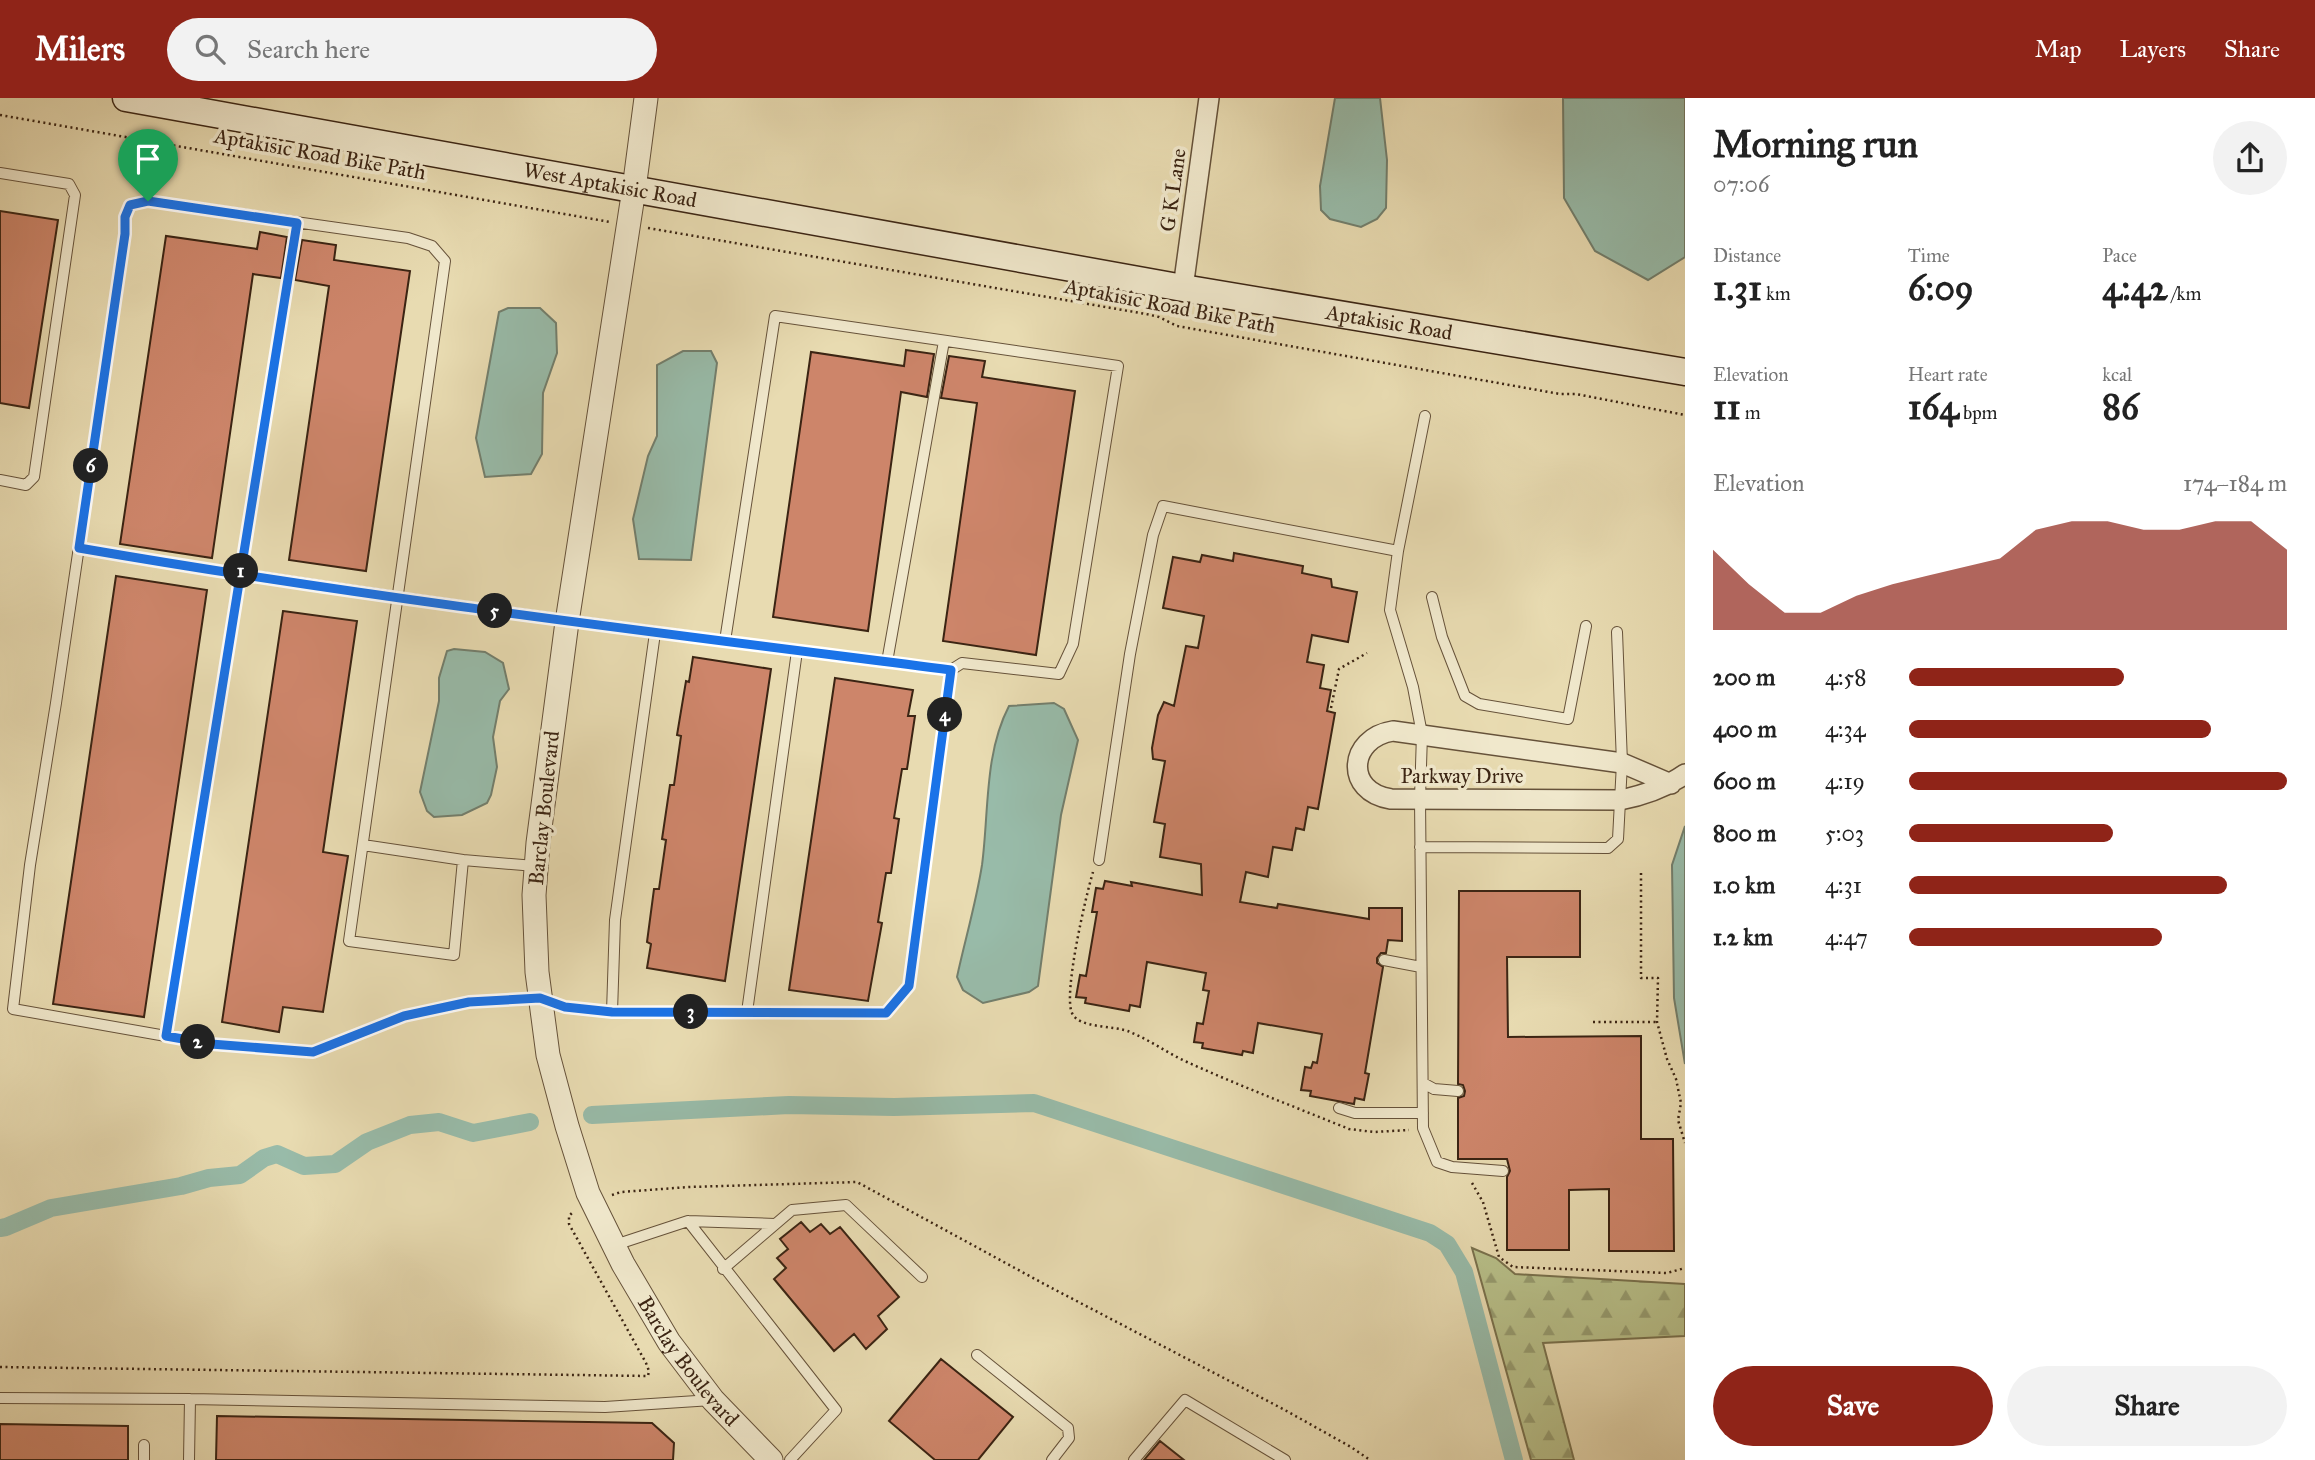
<!DOCTYPE html>
<html lang="en">
<head>
<meta charset="utf-8">
<style>
  body { margin:0; font-family:"IM FELL Great Primer",serif; background:#f2f2f2; color:#222; height:100vh; display:flex; flex-direction:column; font-size:26px; white-space:nowrap }
  * { box-sizing:border-box; margin:0 }
  p { font-size:23px; color:#767676 }
  .icon { flex:none; width:38px; height:38px; fill:none; stroke:currentColor; stroke-width:2; stroke-linecap:round; stroke-linejoin:round }
  .map { position:relative; flex:1; overflow:hidden }
  .side { display:flex; flex-direction:column; background:#fff; width:630px }
  .side>* { flex:none }
  .pin { position:absolute; display:grid; place-items:center; width:60px; height:60px; color:#fff; margin:-72px -30px; border-radius:50% 50% 50% 0; rotate:-45deg; box-shadow:0 0 7px #0007 }
  .pin .icon { rotate:45deg }
  .km { position:absolute; width:35px; height:35px; margin:-18px; border-radius:50%; background:#222; color:#fff; font-size:19px; line-height:35px; text-align:center }
  .round { display:grid; place-items:center; flex:none; width:74px; height:74px; border-radius:37px; background:#f2f2f2 }
  .summary { display:flex; align-items:center; justify-content:space-between; height:119px; padding:0 28px }
  h1 { font-size:38px; font-weight:700; line-height:52px }
  .figures { display:grid; grid-template-columns:repeat(3,1fr); gap:10px; height:119px; padding:7px 28px }
  .figures div { display:grid; align-content:center }
  .figures b { font-size:35px; font-weight:700 }
  .figures small { font-size:19px; font-weight:400 }
  .figures p { font-size:19px }
  .chart { height:196px; padding:14px 28px }
  .chart p { display:flex; justify-content:space-between }
  .chart svg { width:100%; height:126px; margin-top:7px; fill:#8f2418; opacity:.7 }
  .action { display:flex; gap:14px; margin-top:auto; padding:14px 28px }
  .action a { flex:1; height:80px; border-radius:42px; background:#8f2418; color:#fff; font-size:28px; font-weight:700; line-height:80px; text-align:center }
  .action a+a { background:#f2f2f2; color:#222 }
  ul { padding:0 28px; list-style:none; font-size:23px }
  li { display:grid; grid-template-columns:112px 84px 1fr; align-items:center; height:52px }
  li i { height:18px; border-radius:9px; background:#8f2418 }
  header { display:flex; align-items:center; gap:42px; box-sizing:border-box; height:98px; padding:0 35px; background:#8f2418; color:#fff }
  header strong { font-size:33px }
  nav { display:flex; gap:38px; margin-inline-start:auto; font-size:24px }
  .search { width:490px; height:63px; background:#f2f2f2; display:flex; align-items:center; gap:18px; box-sizing:border-box; padding:0 24px; border-radius:38px; color:#767676; font-size:26px }
  main { display:flex; flex:1; min-height:0 }
  .map>svg:first-child { display:block }
</style>
</head>
<body>
<header>
<strong>Milers</strong>
<div class="search"><svg class="icon" aria-label="search" viewBox="0 0 24 24"><circle cx="10" cy="10" r="6"/><path d="M15 15l6 6"/></svg>Search here</div>
<nav><a>Map</a><a>Layers</a><a>Share</a></nav>
</header>
<main>
<div class="map">
<svg width="1685" height="1362" viewBox="0 0 1685 1362">
  <defs>
    <pattern id="forest-firs" width="22" height="20" patternUnits="userSpaceOnUse" patternTransform="scale(1.75)"><rect width="22" height="20" fill="#b8c08a"/><path d="M5 1l3.5 6h-7zM16 11l3.5 6h-7z" fill="#979c70"/></pattern>
  </defs>
  <rect width="100%" height="100%" fill="#e8dbb1"/>
  <filter id="stains"><feTurbulence type="fractalNoise" baseFrequency=".00286" numOctaves="4"/><feColorMatrix values="0 0 0 0 .2 0 0 0 0 .09 0 0 0 0 .02 0 0 0 .5 -.17"/></filter>
  <radialGradient id="worn" r=".72"><stop offset=".6" stop-color="#630" stop-opacity="0"/><stop offset="1" stop-color="#630" stop-opacity=".3"/></radialGradient>
  <path fill="url(#forest-firs)" stroke="#7a724e" stroke-width="2" d="M1472,1150l24,10 19,16 170,10v52l-142,7 31,117h-43z"/>
  <path fill="#98bba9" stroke="#737f6d" stroke-width="2" d="M1335,0h45l7,62 -1,48 -9,11 -16,8 -31,-8 -9,-9 -1,-24z
    M1563,0h122v159l-37,23 -53,-29 -31,-53z
    M508,210h32l16,15 1,30 -14,40 -1,61 -11,20 -46,3 -9,-39 23,-126z
    M683,253h28l6,12 -26,197 -52,-1 -6,-40 15,-63 9,-20v-71z
    M454,551l31,3 18,11 6,26 -9,12 -7,36 4,30 -6,28 -4,8 -25,12 -28,2 -7,-6 -7,-19 19,-91v-23l8,-27z
    M1054,605l10,6 14,31 -17,75 -23,171 -9,6 -46,11 -20,-13 -6,-13c8,-37 19,-74 25,-112 7,-52 2,-111 27,-159z
    M1685,728v238l-11,-66 -2,-133z"/>
  <g fill="none" stroke-linecap="round" stroke-linejoin="round">
    <path stroke="#98bba9" stroke-width="18" d="M592,1017l197,-10 105,2 140,-4 396,130 17,11 17,28 50,188
      M0,1130l6,-1 45,-19 130,-22 28,-8 31,-3 24,-17 13,-4 27,12 31,-2 32,-22 43,-17 29,-3 34,11 57,-11"/>
  </g>
  <path fill="#cd856a" stroke="#3b2413" stroke-width="2" d="M0,113l58,9 -29,188 -29,-5z
    M260,134l27,5 -6,41 -28,-4 -41,284 -92,-14 46,-308 91,13z
    M302,142l34,5 -2,15 76,11 -44,300 -77,-11 40,-274 -34,-6z
    M906,252l28,4 -7,43 -26,-5 -33,239 -95,-14 38,-265 93,14z
    M949,258l36,5 -3,16 93,14 -39,264 -93,-14 34,-238 -36,-5z
    M1234,455l69,13 -1,7 29,6 1,8 25,5 -9,50 -36,-7 -5,27 17,3 -4,23 11,2 -4,21 8,2 -17,96 -10,-2 -4,23 -8,-2 -4,22 -19,-3 -5,30 -22,-5 -6,30 37,6 1,-4 91,15v-11h33v33l-14,-1 -2,13h-5l-4,5v5l6,4 -18,106 4,1 -5,26 -9,-2 -1,6 -44,-8 1,-5 -10,-1 4,-23 6,1 2,-6 4,1 5,-29 -64,-11 -5,30 -10,-2 -1,4 -40,-7 1,-5 -9,-1 3,-19 6,1 6,-33 -6,-1 3,-17 -59,-11 -7,45 -10,-2 -1,6 -44,-8 1,-5 -10,-1 4,-22 6,1 11,-64h-5l4,-24 7,1 2,-8 27,5 -1,-4 71,13 -1,-31 -41,-7 5,-33 -11,-2 11,-61 -12,-2 -1,-11 6,-33 6,-13 10,4 12,-60 12,2 6,-32 -41,-8 10,-51 27,5 2,-7 31,6z
    M116,478l91,14 -63,427 -91,-13z
    M283,513l74,10 -34,231 25,4 -25,156 -40,-5 -4,25 -57,-10z
    M693,559l78,12 -46,312 -78,-13 4,-24 -4,-2 7,-53h5l7,-49 -4,-1 8,-54h4l7,-49 -4,-1 9,-54 3,1z
    M835,580l78,12 -5,26h7l-8,53h-5l-8,49 5,1 -8,54h-5l-8,49 4,1 -14,78 -79,-11z
    M1459,793h121v66h-73l1,80 133,-1v103h32l1,112h-65v-62l-40,1v60h-62v-73l3,-6 -3,-12h-49v-61l6,-2 1,-5 -2,-6 -5,-1z
    M801,1124l9,10 11,-8 9,10 10,-7 59,70 -21,19 9,13 -21,20 -12,-15 -20,17 -60,-72 12,-11 -9,-10 11,-9 -8,-10z
    M941,1261l72,58 -35,43h-43l-46,-39z
    M217,1318l435,7 22,20 -1,17h-457z
    M0,1326l128,2v34h-128z
    M1160,1343l24,19h-40z"/>
  <g fill="none" stroke-linecap="round" stroke-linejoin="round">
    <defs>
      <path id="service" d="M0,75l69,11 6,11 -41,282 -8,8 -26,-5
        M79,450c289,49 581,85 872,122l11,-7 97,11 14,-30 45,-278 -343,-50 -50,325
        M1398,453l27,-135
        M1432,499l10,40 23,59 14,8 89,15 18,-93
        M887,564l57,-321
        M363,747l100,15
        M1420,749l188,1 10,-9 4,-76 -5,-131
        M1099,762l31,-206 23,-119 10,-29 235,45 -8,59 23,77 9,47 -2,64 3,330 14,34 15,5 51,4
        M535,768l-72,-6 -9,95 -105,-14 96,-680 -13,-15 -24,-8 -260,-37 -18,4 -5,12v17l-69,469 -26,162 -17,144 198,35 102,8 90,-36 66,-14 70,-4 26,9 47,5h135l50,-361
        M1384,862l37,7
        M612,914l3,-92 40,-287
        M747,914l139,1 23,-27 42,-316
        M166,938l131,-813
        M1423,985l11,6 24,2
        M1339,1010l16,5h68
        M688,1123l148,189 -46,50
        M615,1147l73,-24 87,3
        M723,1171l69,-59 54,-5 76,72
        M977,1257l91,73 1,10 -17,22
        M0,1300l190,1 415,8 107,-7
        M144,1362v-15
        M189,1362l1,-61
        M1134,1362l51,-60 100,60"/>
      <path id="minor" d="M1183,190l26,-190
        M1671,686l-49,-21 -229,-32c-45,7 -49,61 -2,68l229,1c25,-5 45,-12 65,-26"/>
      <g id="tertiary">
        <path id="s1" d="M646,0l-12,91 -67,433 -29,221 -4,52 3,77 11,83 19,71 21,67 35,71 46,78 44,58 58,60"/>
      </g>
      <g id="secondary">
        <path id="s2" d="M126,0l1057,190 502,84"/>
      </g>
    </defs>
    <use href="#service" stroke="#66523a" stroke-width="12"/>
    <use href="#minor" stroke="#66523a" stroke-width="22"/>
    <use href="#tertiary" stroke="#66523a" stroke-width="25"/>
    <use href="#secondary" stroke="#3b2413" stroke-width="29"/>
    <path stroke="#3b2413" stroke-width="2.5" stroke-dasharray="2 3.5" stroke-linecap="butt" d="M0,17l610,107
      M648,130l498,86 13,3 18,9 383,68h16l109,21
      M1331,610l8,-39 28,-16
      M1093,774c-7,23 -30,122 -21,141 7,16 43,12 58,19 20,8 37,21 57,30 53,24 108,45 162,67l25,3 35,-2
      M1641,775v105h17l-1,44 10,37 9,20 5,24 -3,17 7,23
      M1593,924h64
      M1472,1085l11,19 16,55 14,10 154,6 18,-5
      M612,1097l9,-3 68,-5 168,-5 189,103 237,124 68,38 19,13
      M0,1269l648,9 1,-5 -3,-8 -77,-139v-8l5,-5"/>
    <use href="#service" stroke="#f0e8cc" stroke-width="10"/>
    <use href="#minor" stroke="#f0e8cc" stroke-width="19"/>
    <use href="#tertiary" stroke="#f0e8cc" stroke-width="23"/>
    <use href="#secondary" stroke="#f0e8cc" stroke-width="26"/>
  </g>
  <g fill="none" stroke-linecap="round" stroke-linejoin="round">
    <defs>
      <path id="route" d="M148,103l149,22c-44,271 -87,542 -131,813l45,8 102,8 91,-36 65,-14 71,-4 25,9 47,5 274,1 23,-27 42,-316c-291,-37 -583,-72 -872,-122l46,-314v-17l5,-12 18,-4"/>
    </defs>
    <use href="#route" stroke="#fff" stroke-width="14"/>
    <use href="#route" stroke="#1a73e8" stroke-width="9"/>
  </g>
  <g text-anchor="middle" dominant-baseline="central" stroke-width="7" stroke-linejoin="round" paint-order="stroke">
    <g font-size="21" fill="#3b2413" stroke="#f0e8cc">
      <text transform="translate(320 56) rotate(10)">Aptakisic Road Bike Path</text>
      <text stroke="none"><textPath href="#s2" startOffset="492">West Aptakisic Road</textPath></text>
      <text transform="translate(1173 92) rotate(-82)">G K Lane</text>
      <text transform="translate(1170 208) rotate(11)">Aptakisic Road Bike Path</text>
      <text stroke="none"><textPath href="#s2" startOffset="1283">Aptakisic Road</textPath></text>
      <text x="1462" y="678">Parkway Drive</text>
      <text transform="translate(544 710) rotate(-84)">Barclay Boulevard</text>
      <text stroke="none"><textPath href="#s1" startOffset="1306">Barclay Boulevard</textPath></text>
    </g>
  </g>
  <rect width="100%" height="100%" filter="url(#stains)"/>
  <rect width="100%" height="100%" fill="url(#worn)"/>
</svg>
<div class="pin" style="left:148px;top:103px;background:#1e9e55"><svg class="icon" aria-label="arrive" viewBox="0 0 24 24"><path d="M6 21V4h12l-3 4 3 4H6"/></svg></div>
<b class="km" style="left:241px;top:473px">1</b>
<b class="km" style="left:198px;top:944px">2</b>
<b class="km" style="left:691px;top:914px">3</b>
<b class="km" style="left:945px;top:617px">4</b>
<b class="km" style="left:495px;top:513px">5</b>
<b class="km" style="left:91px;top:368px">6</b>
</div>
<section class="side">
<div class="summary"><div><h1>Morning run</h1><p>07:06</p></div><a class="round"><svg class="icon" aria-label="share" viewBox="0 0 24 24"><path d="M12 15V3M7 8l5-5 5 5M5 13v7h14v-7"/></svg></a></div>
<div class="figures">
<div><p>Distance</p><b>1.31<small> km</small></b></div>
<div><p>Time</p><b>6:09</b></div>
<div><p>Pace</p><b>4:42<small> /km</small></b></div>
</div>
<div class="figures">
<div><p>Elevation</p><b>11<small> m</small></b></div>
<div><p>Heart rate</p><b>164<small> bpm</small></b></div>
<div><p>kcal</p><b>86</b></div>
</div>
<div class="chart"><p><span>Elevation</span>174–184 m</p>
<svg viewBox="0 0 160 44" preserveAspectRatio="none"><path d="M0 44V16L10 28L20 38L30 38L40 32L50 28L60 25L70 22L80 19L90 9L100 6L110 6L120 9L130 9L140 6L150 6L160 16V44z"/></svg>
</div>
<ul>
<li><b>200 m</b>4:58<i style="width:57%"></i></li>
<li><b>400 m</b>4:34<i style="width:80%"></i></li>
<li><b>600 m</b>4:19<i style="width:100%"></i></li>
<li><b>800 m</b>5:03<i style="width:54%"></i></li>
<li><b>1.0 km</b>4:31<i style="width:84%"></i></li>
<li><b>1.2 km</b>4:47<i style="width:67%"></i></li>
</ul>
<div class="action"><a>Save</a><a>Share</a></div>
</section>
</main>
</body>
</html>
